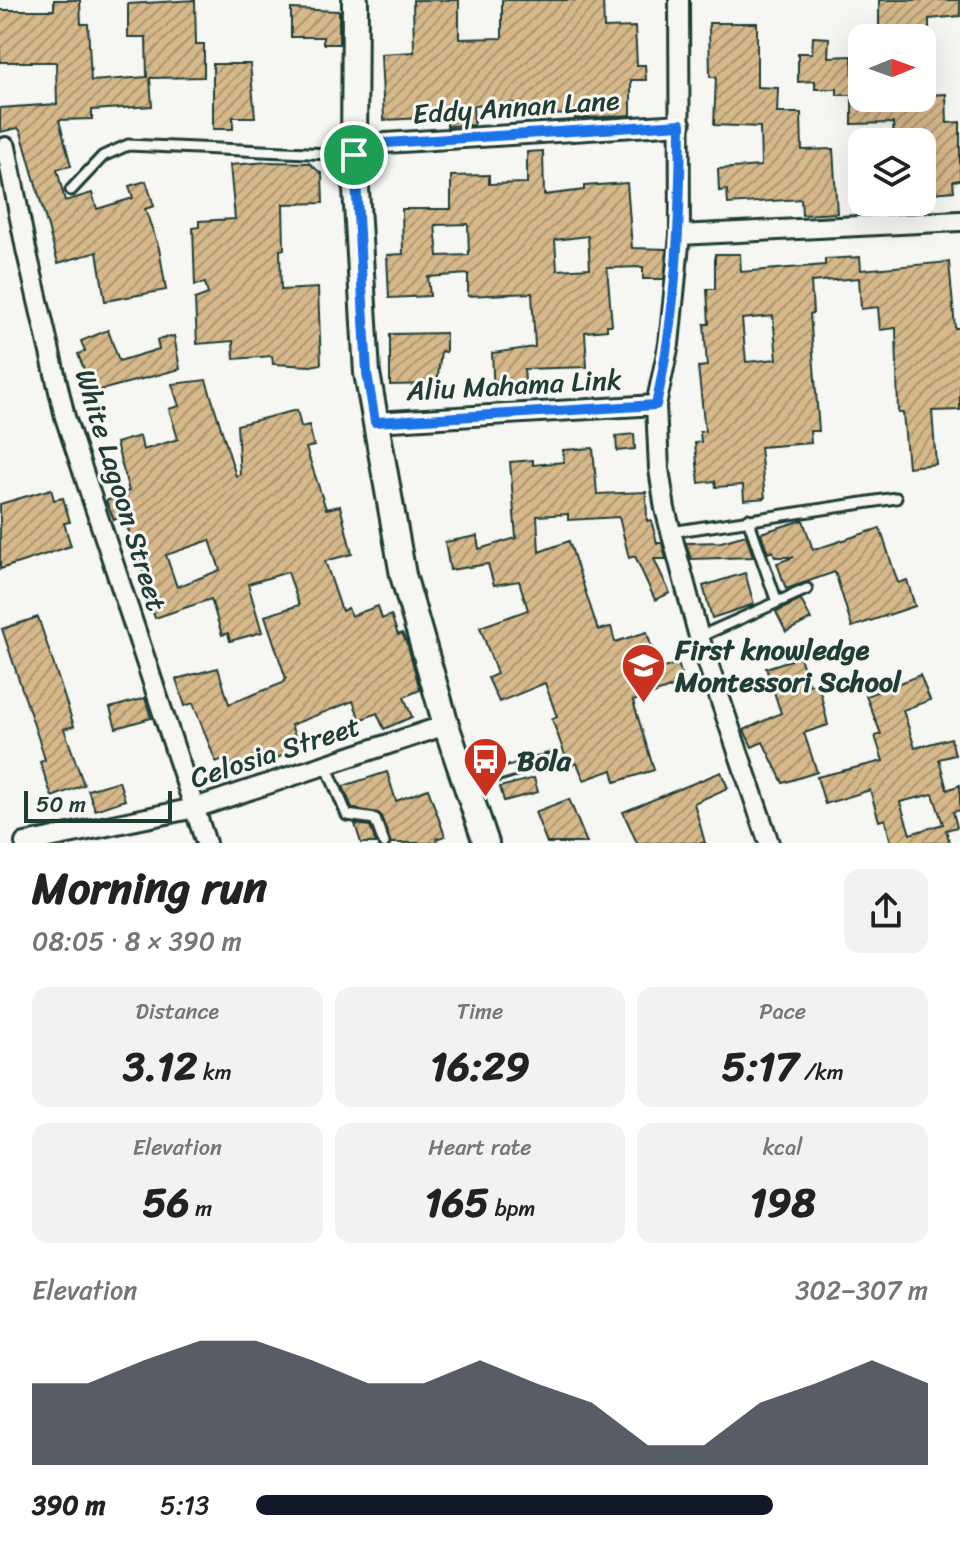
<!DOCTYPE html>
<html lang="en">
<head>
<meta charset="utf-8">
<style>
  body { margin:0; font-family:Sriracha,sans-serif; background:#f2f2f2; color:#222; height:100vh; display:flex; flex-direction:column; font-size:30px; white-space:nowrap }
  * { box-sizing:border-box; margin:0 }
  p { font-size:26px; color:#767676 }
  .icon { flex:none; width:44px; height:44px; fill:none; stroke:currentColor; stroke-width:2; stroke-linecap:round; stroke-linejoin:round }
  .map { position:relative; height:843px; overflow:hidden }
  .side { display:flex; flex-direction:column; background:#fff; flex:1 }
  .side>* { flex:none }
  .needle { width:52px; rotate:89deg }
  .tools { position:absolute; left:848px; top:24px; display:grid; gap:16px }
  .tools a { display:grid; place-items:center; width:88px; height:88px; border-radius:16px; background:#fff; box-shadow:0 8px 32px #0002; font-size:40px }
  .scale { position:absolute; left:24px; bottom:20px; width:148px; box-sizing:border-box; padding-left:8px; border:4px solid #1f3d34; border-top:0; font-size:22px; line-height:28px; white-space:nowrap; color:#1f3d34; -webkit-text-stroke:6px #f6f6f2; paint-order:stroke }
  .pin { position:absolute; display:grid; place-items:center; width:68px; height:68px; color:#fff; margin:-34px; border:4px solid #fff; border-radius:50%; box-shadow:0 2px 8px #0007 }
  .round { display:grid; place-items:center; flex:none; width:84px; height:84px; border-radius:16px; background:#f2f2f2 }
  .headline { display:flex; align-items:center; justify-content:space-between; height:136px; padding:0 32px }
  h1 { font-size:44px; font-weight:700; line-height:60px }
  .metrics { display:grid; grid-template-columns:repeat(3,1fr); gap:12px; height:136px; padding:8px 32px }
  .metrics div { display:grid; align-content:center; border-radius:16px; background:#f2f2f2; text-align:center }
  .metrics b { font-size:40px; font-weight:700 }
  .metrics small { font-size:22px; font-weight:400 }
  .metrics p { font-size:22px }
  .chart { height:224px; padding:16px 32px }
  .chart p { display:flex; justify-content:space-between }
  .chart svg { width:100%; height:144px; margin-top:8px; fill:#111827; opacity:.7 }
  ul { padding:0 32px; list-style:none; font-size:26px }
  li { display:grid; grid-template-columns:128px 96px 1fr; align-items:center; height:60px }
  li i { height:20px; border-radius:10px; background:#111827 }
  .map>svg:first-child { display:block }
</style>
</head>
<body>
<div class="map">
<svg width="960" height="843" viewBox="0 0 960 843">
  <defs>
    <pattern id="building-hatch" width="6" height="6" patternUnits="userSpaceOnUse" patternTransform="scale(2)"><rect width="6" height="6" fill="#d6b88a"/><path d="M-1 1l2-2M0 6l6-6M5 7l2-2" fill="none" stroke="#ad9772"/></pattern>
  </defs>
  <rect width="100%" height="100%" fill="#f6f6f2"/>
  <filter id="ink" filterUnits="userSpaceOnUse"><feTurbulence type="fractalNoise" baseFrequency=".0125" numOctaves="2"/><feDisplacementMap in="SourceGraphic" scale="16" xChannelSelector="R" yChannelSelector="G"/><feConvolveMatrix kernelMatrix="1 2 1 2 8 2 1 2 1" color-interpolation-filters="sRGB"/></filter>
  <g filter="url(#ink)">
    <path fill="url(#building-hatch)" stroke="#1f3d34" stroke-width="2" fill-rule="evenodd" d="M54,0h26l1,24h7l3,57 56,-4 -1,-40h-18v-33l67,-4 1,44h8v33l-54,1 2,28 -60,4v9l-33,1 12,46 -14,3 8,32 27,-8 5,16 36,-11 -4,-12 17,-5 8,25 -9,3 14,39 7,42 -61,11 -8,-49 -39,11 -37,-131 -3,-4 -18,4v-24l57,-4 -1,-42h-56v-52h54z
      M413,0h46v39l43,-1v-38h101l1,28 31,-1 2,38h8l1,15h-15v35l-56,4v-5l-54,2v-13l-48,3 1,19 -27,1v-9l-63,3 -3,-66 33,-2z
      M879,0h81v16l-31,3v19h-50z
      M291,9l48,2v33h-16v-7h-32z
      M709,23h48v64l21,1 -1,25h24l1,37 31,-1 4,64 -35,2 -1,-16 -73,5 -1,-14 -8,1 -1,-22 43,-3 -1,-39 -46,-2 2,-48h-6z
      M813,37l16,1 -1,19 24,-1 1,23h9v16h-25v-6h-22v-8l-17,1v-29h14z
      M213,64h37l5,53h-22v12h-20z
      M946,94l1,29 13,-1v58l-7,1 1,10 -32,3v-52h-28l-1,-19 -41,1v-26h70v-3z
      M543,151l1,44 40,-5v-4l43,-3 5,65 35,1 -3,30h-21v-12l-36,1 5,57h-5v5l-22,2 2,35 -63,2 2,23 -32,2 -2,-41 43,-6 -3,-54 -64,3v-22l-40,3 2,19 -41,2 -2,-43 16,-1 -1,-45h49v-33l38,-1v9l38,-1v-31zM468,224l1,31 -31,1 -3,-31zM588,236l2,32 -33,2 -2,-30z
      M269,162l40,1 13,11 1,29 -40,1 1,45 -4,1 1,40 37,-2 3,76 -10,2 -38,-2 -1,-8 -38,3 -1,-18 -36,3 -2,-45 13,-5 -3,-11 -10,2 -2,-57 6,-1v-6l36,-2 -5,-54z
      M715,254h25l1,18 84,-7v-6l35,-2 1,13 88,-8 6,66h5v82l-28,1 4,53 -28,3 -5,-54h-5l-2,-85 -16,2 -2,-23 -17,2 -2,-31 -48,4 2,31 -3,1 9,117h-9l1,12 -51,4 5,51 -21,2 -1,-15 -27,2 -1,-6 -16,2 -4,-40 6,-1 -1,-10 5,-1 -7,-64 9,-1 -3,-42h5l-2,-35h8zM773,316l4,43 -31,3 -4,-43z
      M108,330l11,31 40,-12 -2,-9 17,-4 6,33 -87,23 -15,-38 7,-3 -4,-10z
      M446,333v19l-5,-1 -4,33 -47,1v-51z
      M206,380l30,96 4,-1 -3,-50 60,-15 4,17 8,-2 5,21 -8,2 20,61 14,-3 12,48 -27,7 17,50 6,-3 3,8 27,-10 4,13 9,-4 7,20 4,-2 6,13 12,44 -16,7 8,20 -28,12 -7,-16 -17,7 -7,-19 -62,24 9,24 -65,25 -7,-17 -12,5 -23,-59 -8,3 -9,-27 42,-11 11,36 54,-21 3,-4 -21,-63 34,-11 -11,-33 -40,12 14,48 -32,9 -2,-8 -6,2 -11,-36 -56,19 -11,-31 4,-1 -25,-71 -9,5 -8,-19 23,-10 -13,-48 24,-7 3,14 35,-11 -9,-30 10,-3 -7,-22zM210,540l10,30 -43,17 -11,-32z
      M634,434l1,15 -18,2 -1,-15z
      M593,448l4,46 49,-2 1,29 4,-1 6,23h5l4,16h-12l16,34 -15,7 -20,-44 -6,2 -10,-41 -51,3v-6l-31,2 2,36 30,-11 29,89 13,-3 4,15 32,-10 11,38 20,-7 6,20 -51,18 21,69 -39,12 -3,-12 -28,10 -7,-17 -8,3 -17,-47 5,-2 -12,-34 -46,19 -11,-24 9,-4 -17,-47 48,-17 -9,-29 -25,4 -6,-21 -38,6 -5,-28 32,-6 2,13 37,-11 -6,-76 23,-2v5l31,-3 -1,-12z
      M51,489l3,11 9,-2 7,24 -6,1 7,23 -71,23v-65z
      M803,520l10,30 67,-22 18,55 9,-3 8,26 -63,21 -17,-55 -49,17 -9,-26 17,-6h-19l-2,-6 -5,2 -7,-20z
      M746,535l7,22 -62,2 -5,-16 35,-1z
      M745,573l9,31 -42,14 -9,-32z
      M801,600l10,19 -25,13 -10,-20z
      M38,617l36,109 -10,3 20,56 -32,12 -12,-35 5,-2 -4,-14 -39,-117z
      M800,657l9,28 9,-3 10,43 -24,8 13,39 -34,11 -20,-41 -11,5 -8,-17 37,-17 -15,-45z
      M920,675l10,25 -27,10 12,38 36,-10 4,17 -16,4 8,31 13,-5v25l-7,2 4,15 -11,3 4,13h-59l-6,-24 -6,2 -9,-31 -45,14 -8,-27 66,-16 -8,-25 6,-2 -15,-38zM933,794l10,30 -33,10 -10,-32z
      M145,698l6,20 -35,10 -6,-20z
      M387,772l9,29 32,-12 17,47 -9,3 2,4h-47l-11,-29 -28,-6 -9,-22z
      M721,772l7,16 -34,15 11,40h-68l-14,-31z
      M534,778l4,14 -34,9 -4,-14z
      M119,781l6,19 -30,10 -7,-20z
      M569,799l18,44h-40l-12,-31z
      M355,824l15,2 6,17h-15z"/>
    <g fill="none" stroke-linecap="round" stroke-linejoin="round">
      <defs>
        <path id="lane" d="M71,190l32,-34 25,-11 226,10
          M748,519l29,83
          M671,532l225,-34
          M699,637l108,-48
          M326,765l21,50 28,4 9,24
          M467,785l87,-27"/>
        <path id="street" d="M679,0l1,235 -11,109 -13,61 3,64 6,40 34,128 70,206
          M354,145l327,-21
          M6,147l20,102 39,168 141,426
          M680,235l280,-14
          M375,422l281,-17
          M25,843l170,-35 251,-83"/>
        <path id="secondary" d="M355,0l-1,155 13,218 36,202 43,150 40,118"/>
      </defs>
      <use href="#lane" stroke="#1f3d34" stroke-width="15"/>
      <use href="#street" stroke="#1f3d34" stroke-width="24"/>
      <use href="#secondary" stroke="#1f3d34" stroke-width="30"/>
      <use href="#lane" stroke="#f6f6f2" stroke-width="9"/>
      <use href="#street" stroke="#f6f6f2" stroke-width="18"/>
      <use href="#secondary" stroke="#f6f6f2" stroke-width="24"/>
    </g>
  </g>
  <g fill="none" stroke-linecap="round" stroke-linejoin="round" filter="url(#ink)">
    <defs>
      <path id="route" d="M681,124c-1,95 -4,187 -25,281l-281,17 -8,-49 -13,-228z"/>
    </defs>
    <use href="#route" stroke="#fff" stroke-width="16"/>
    <use href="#route" stroke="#1a73e8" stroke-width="10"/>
  </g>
  <defs>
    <symbol id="school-pin" viewBox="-11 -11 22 30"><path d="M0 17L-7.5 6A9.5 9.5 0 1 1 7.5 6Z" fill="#c8321e" stroke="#f6f6f2"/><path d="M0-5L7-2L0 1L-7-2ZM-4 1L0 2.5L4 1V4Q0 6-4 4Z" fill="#fff"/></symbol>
    <symbol id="bus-pin" viewBox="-11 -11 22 30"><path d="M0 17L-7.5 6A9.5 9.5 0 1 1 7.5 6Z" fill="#c8321e" stroke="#f6f6f2"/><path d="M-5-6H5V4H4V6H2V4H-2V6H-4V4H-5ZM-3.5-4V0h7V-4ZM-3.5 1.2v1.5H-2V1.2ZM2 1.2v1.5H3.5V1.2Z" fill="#fff"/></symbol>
  </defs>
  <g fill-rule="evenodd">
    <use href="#school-pin" x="618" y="640" width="51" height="69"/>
    <use href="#bus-pin" x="460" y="734" width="51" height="69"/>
  </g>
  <g text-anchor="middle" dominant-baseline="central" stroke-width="6" stroke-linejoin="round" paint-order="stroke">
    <g font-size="28" fill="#1f3d34" stroke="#f6f6f2">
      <text transform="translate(516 107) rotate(-4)">Eddy Annan Lane</text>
      <text transform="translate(514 385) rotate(-3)">Aliu Mahama Link</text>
      <text transform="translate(121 490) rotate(73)">White Lagoon Street</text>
      <text transform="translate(275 752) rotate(-18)">Celosia Street</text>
    </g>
    <g font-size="28" font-weight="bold" fill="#1f3d34" stroke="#f6f6f2" text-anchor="start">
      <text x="675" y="649">First knowledge<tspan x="675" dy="32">Montessori School</tspan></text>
      <text x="517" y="760">Bola</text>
    </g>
  </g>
</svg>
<div class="tools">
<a><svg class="needle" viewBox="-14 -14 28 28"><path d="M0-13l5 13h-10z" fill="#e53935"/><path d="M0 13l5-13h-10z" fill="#767676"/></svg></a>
<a><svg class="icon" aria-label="layers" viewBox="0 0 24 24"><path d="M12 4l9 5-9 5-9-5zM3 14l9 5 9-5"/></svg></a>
</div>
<div class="scale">50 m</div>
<div class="pin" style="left:354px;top:155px;background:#1e9e55"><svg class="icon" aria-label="arrive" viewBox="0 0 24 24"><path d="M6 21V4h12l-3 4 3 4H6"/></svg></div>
</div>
<section class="side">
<div class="headline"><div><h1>Morning run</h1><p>08:05 · 8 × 390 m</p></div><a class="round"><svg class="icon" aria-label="share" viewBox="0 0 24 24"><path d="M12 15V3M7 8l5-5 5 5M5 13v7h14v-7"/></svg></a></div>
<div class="metrics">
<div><p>Distance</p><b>3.12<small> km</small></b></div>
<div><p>Time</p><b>16:29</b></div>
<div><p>Pace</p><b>5:17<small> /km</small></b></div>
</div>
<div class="metrics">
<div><p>Elevation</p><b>56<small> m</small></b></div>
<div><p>Heart rate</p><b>165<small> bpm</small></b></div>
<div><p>kcal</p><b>198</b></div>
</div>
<div class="chart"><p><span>Elevation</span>302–307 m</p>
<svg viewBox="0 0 160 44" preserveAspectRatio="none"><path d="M0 44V19L10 19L20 12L30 6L40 6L50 12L60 19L70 19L80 12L90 19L100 25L110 38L120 38L130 25L140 19L150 12L160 19V44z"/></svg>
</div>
<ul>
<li><b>390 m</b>5:13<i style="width:77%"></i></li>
</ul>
</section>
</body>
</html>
